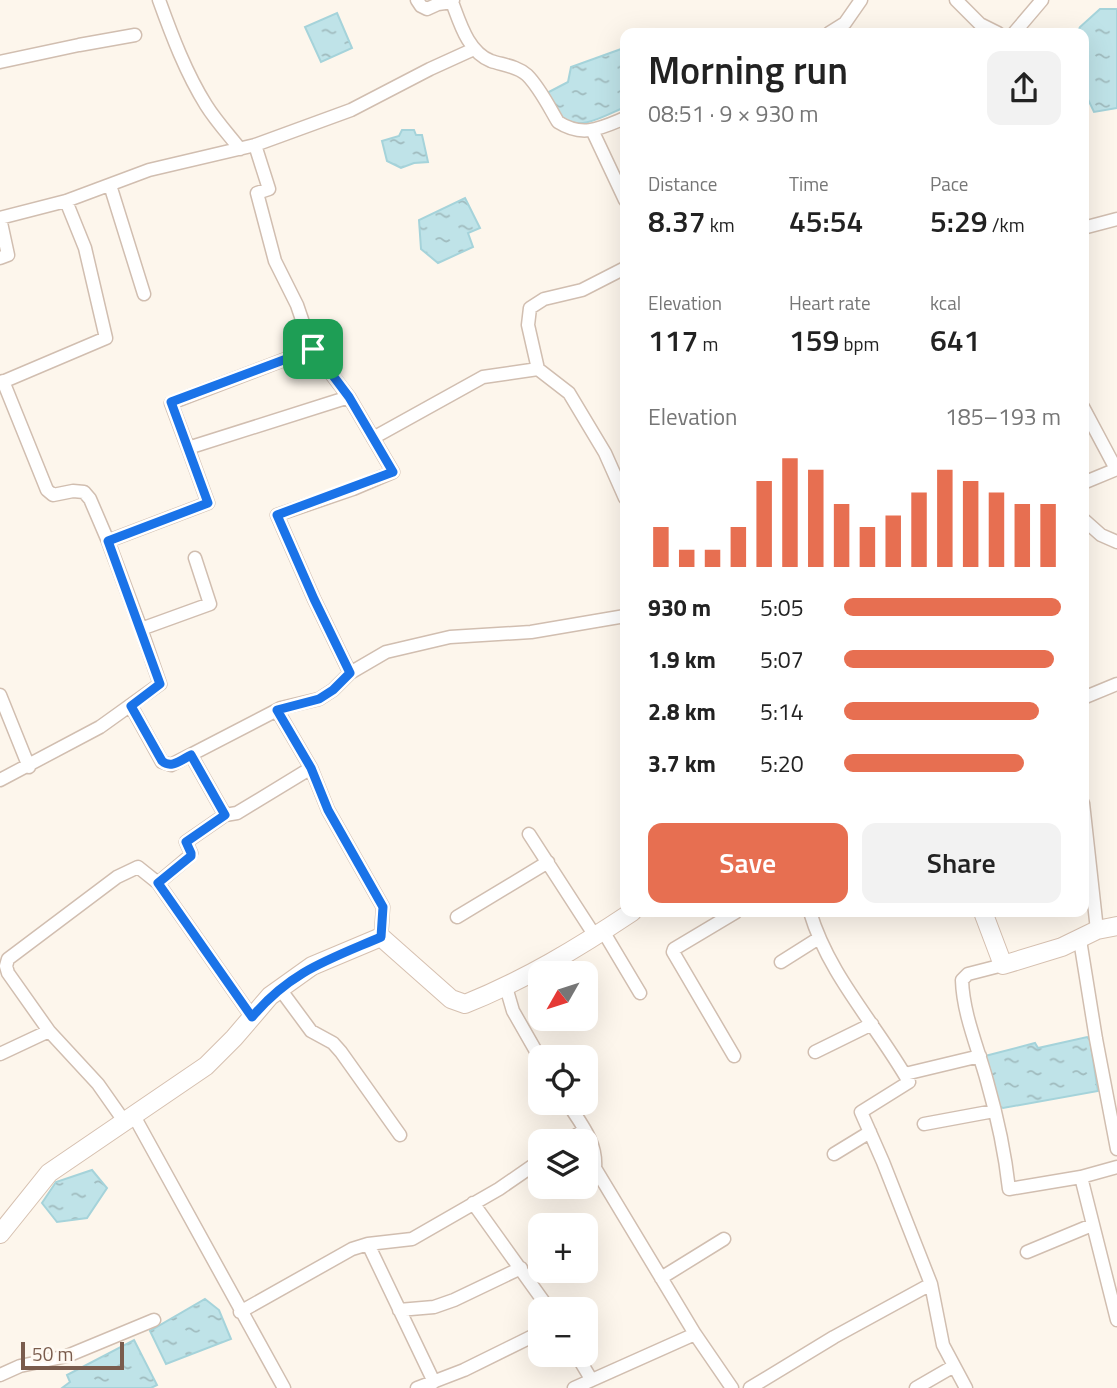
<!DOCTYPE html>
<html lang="en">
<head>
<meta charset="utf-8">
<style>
  body { margin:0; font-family:"Titillium Web",sans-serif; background:#f2f2f2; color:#222; height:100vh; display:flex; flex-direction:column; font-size:26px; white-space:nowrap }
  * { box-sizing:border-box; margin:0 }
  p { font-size:23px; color:#767676 }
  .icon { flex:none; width:38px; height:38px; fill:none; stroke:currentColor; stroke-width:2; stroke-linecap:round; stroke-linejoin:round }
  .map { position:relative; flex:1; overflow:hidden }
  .drawer { position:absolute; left:620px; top:28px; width:469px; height:889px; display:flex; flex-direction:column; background:#fff; border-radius:14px; box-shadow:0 7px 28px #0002 }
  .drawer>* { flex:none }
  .needle { width:46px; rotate:231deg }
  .buttons { position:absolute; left:528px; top:961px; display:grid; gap:14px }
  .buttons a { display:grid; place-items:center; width:70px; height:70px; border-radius:14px; background:#fff; box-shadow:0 7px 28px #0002; font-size:35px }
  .scale { position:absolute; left:21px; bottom:18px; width:103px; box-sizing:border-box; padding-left:7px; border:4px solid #7a5c4d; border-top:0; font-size:19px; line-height:24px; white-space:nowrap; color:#7a5c4d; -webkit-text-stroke:5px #fffaf3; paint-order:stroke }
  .pin { position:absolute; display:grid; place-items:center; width:60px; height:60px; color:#fff; margin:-30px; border-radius:14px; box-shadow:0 4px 10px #0006 }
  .round { display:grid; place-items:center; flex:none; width:74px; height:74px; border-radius:14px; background:#f2f2f2 }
  .summary { display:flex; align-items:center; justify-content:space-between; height:119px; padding:0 28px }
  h1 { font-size:38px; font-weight:600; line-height:52px }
  .figures { display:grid; grid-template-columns:repeat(3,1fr); gap:10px; height:119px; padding:7px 28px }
  .figures div { display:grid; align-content:center }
  .figures b { font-size:30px; font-weight:600 }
  .figures small { font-size:19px; font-weight:400 }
  .figures p { font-size:19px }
  .chart { height:196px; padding:14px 28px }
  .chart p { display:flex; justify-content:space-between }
  .chart svg { width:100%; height:126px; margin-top:7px; stroke:#e76f51; stroke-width:6 }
  .primary-button { display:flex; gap:14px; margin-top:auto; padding:14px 28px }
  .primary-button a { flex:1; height:80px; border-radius:14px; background:#e76f51; color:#fff; font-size:28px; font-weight:600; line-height:80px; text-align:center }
  .primary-button a+a { background:#f2f2f2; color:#222 }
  ul { padding:0 28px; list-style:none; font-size:23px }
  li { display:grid; grid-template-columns:112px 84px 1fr; align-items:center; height:52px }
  li i { height:18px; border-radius:9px; background:#e76f51 }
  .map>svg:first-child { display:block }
</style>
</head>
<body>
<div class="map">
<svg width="1117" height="1388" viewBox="0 0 1117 1388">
  <defs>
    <pattern id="water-ripples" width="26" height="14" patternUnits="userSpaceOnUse" patternTransform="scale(1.75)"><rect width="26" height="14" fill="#bfe3e8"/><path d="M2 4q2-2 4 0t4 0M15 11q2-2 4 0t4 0" fill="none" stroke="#a0bbbe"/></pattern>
  </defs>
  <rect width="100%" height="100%" fill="#fdf6ec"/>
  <path fill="url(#water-ripples)" stroke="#a5d3da" stroke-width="2" d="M1100,9h17v99l-23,4 -11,-23v-56h-6l3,-6z
    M337,13l15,35 -31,14 -16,-35z
    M624,48l1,59c-17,7 -47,26 -63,10 -6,-6 -10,-16 -15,-24l21,-11 3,-15z
    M402,130h12l2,5h6l6,27 -14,1 -13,5 -14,-7 -5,-20 17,-5z
    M465,198l15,30 -12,5 5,14 -35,16 -17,-14 -2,-29z
    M1087,1037l3,3 8,51 -95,17 -7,-4 -11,-48 50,-13 3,5z
    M92,1170l15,18 -20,30 -30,4 -15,-19 14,-21z
    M205,1299l14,11 12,29 -65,25 -16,-33z
    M134,1340l23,45 -6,3h-89l8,-6 -3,-7z"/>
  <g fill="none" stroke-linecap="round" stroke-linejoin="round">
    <defs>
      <path id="street" d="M159,0c13,36 27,73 47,105 10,16 23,30 34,44
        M417,0l4,6 6,3 11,-5 14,-2
        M453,0l-1,2c8,21 16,50 39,59 12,4 26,5 36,14 13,13 22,32 31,47 25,16 43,6 67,-4
        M956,0l24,24 18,9
        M829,33l16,-10 16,-23
        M1014,33l28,-33
        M0,62l79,-17 56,-10
        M593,132l32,68
        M110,185l34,109
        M1083,228l34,-9
        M0,258l8,-3 -8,-37 66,-17 83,-31 106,-25 96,-35 79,-41 44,-20
        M625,268l-43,22 -38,9 -14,9 -2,17 10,44 31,24 36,60 20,45
        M3,381l44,109 6,5 20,-4 11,1 6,7 18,42
        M0,383l106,-45 -21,-90 -19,-47
        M1083,407l33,62
        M373,438l110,-61 55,-8
        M188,448l-17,-45 141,-54
        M1083,483l34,-14
        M1083,519l18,16 16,7
        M141,629l-33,-88 100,-38 -20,-55 161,-51 -37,-48 -15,-44 -22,-44 -18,-68 12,-4 -14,-44
        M350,673l36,-21 64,-15 81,-5 94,-16
        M0,695l29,72
        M1083,698l34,-14
        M131,706l31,56 9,3 110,-57 38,-9 14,-9 17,-17 -36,-74 -37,-84 76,-26 40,-17 -44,-75
        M311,768l17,42 55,97 -2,30
        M0,780l100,-53 60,-43 -19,-55 69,-25 -15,-46
        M1083,803l14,127
        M225,815l12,-2 74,-45 -34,-58
        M529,834l66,102
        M158,883l32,-27 1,-3 -5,-11 39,-27 -34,-60
        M457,917l91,-55
        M603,931l37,62
        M1080,940l16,99 21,110
        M781,962l38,-24
        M1003,965l-35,9 -6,6c1,34 16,68 25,101 10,35 18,72 22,108l72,-12
        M506,987l7,24 28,49
        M280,989l31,42 22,12 8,9 59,83
        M49,1031l-41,-58 -2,-7 2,-7 109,-82 21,-10 20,16 94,134
        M815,1052l57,-28
        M0,1054l49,-23 49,53 26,37
        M734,1056l-61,-104 1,-3 62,-37
        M905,1074l75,-18
        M567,1102c14,22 30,40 28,66l100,166 37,54
        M134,1116l150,272
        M924,1124l70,-13
        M568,1141l16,-11
        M834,1154l36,-22
        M1117,1167l-36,10 36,143
        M473,1203l76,106
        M368,1244l66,138
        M1027,1252l65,-27
        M661,1278l63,-39
        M931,1284l12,61 23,43
        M399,1310l35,-3 20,-7 67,-32
        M240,1312l112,-63 16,-5 44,-5 87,-50 42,-29
        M576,1354l15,25
        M0,1375l20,-9 47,-10 87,-36
        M417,1388l47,-18 77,-38
        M574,1388l121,-54
        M750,1388l84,-51 97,-53 -48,-122 -22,-50 48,-30c-33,-58 -80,-106 -99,-170
        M916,1388l38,-22"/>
      <path id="secondary" d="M983,912l20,53 59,-18 35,-17 20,-4
        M0,1234l49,-61 157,-107 28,-28 36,-42 42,-30 69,-29 70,62 14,5c60,-24 113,-56 167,-92"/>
    </defs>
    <use href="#street" stroke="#d1beb0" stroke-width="15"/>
    <use href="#secondary" stroke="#d6c0b0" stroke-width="20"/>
    <use href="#street" stroke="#fff" stroke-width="12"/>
    <use href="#secondary" stroke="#fff" stroke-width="18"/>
  </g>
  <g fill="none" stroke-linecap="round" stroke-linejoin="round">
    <defs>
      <path id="route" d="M313,349l36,48 44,75 -116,43 37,84 36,74 -17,17 -14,9 -42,11 34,58 17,42 55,97 -2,30c-53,23 -90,34 -129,80l-94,-134 33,-27v-3l-5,-11 39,-27 -34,-60c-10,5 -20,14 -29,6l-31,-55 29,-22 -52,-143 100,-38 -37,-101z"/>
    </defs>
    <use href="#route" stroke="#fff" stroke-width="14"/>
    <use href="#route" stroke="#1a73e8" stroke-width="9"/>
  </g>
</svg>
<div class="buttons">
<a><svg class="needle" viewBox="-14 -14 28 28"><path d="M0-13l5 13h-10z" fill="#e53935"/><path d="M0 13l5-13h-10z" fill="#767676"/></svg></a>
<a><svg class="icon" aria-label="locate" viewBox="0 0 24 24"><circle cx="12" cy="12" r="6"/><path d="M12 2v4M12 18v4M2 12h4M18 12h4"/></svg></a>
<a><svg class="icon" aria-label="layers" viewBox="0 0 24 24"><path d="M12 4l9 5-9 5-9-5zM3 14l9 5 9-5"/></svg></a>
<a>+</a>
<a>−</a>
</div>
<div class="scale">50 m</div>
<div class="pin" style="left:313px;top:349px;background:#1e9e55"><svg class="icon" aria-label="arrive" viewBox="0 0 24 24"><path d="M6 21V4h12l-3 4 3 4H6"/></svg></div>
<section class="drawer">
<div class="summary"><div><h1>Morning run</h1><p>08:51 · 9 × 930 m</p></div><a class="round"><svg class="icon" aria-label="share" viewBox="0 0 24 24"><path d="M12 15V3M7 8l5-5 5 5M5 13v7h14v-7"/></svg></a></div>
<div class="figures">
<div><p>Distance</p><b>8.37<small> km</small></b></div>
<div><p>Time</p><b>45:54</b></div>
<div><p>Pace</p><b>5:29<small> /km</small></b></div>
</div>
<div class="figures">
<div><p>Elevation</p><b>117<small> m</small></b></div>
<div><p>Heart rate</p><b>159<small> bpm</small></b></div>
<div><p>kcal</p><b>641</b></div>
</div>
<div class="chart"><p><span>Elevation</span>185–193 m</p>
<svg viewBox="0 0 160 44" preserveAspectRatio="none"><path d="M5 44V30M15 44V38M25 44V38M35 44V30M45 44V14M55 44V6M65 44V10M75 44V22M85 44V30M95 44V26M105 44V18M115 44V10M125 44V14M135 44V18M145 44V22M155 44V22"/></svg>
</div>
<ul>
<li><b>930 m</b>5:05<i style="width:100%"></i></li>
<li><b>1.9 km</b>5:07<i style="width:97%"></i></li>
<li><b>2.8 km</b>5:14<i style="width:90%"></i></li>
<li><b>3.7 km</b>5:20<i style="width:83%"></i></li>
</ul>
<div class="primary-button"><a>Save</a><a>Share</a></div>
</section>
</div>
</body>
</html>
